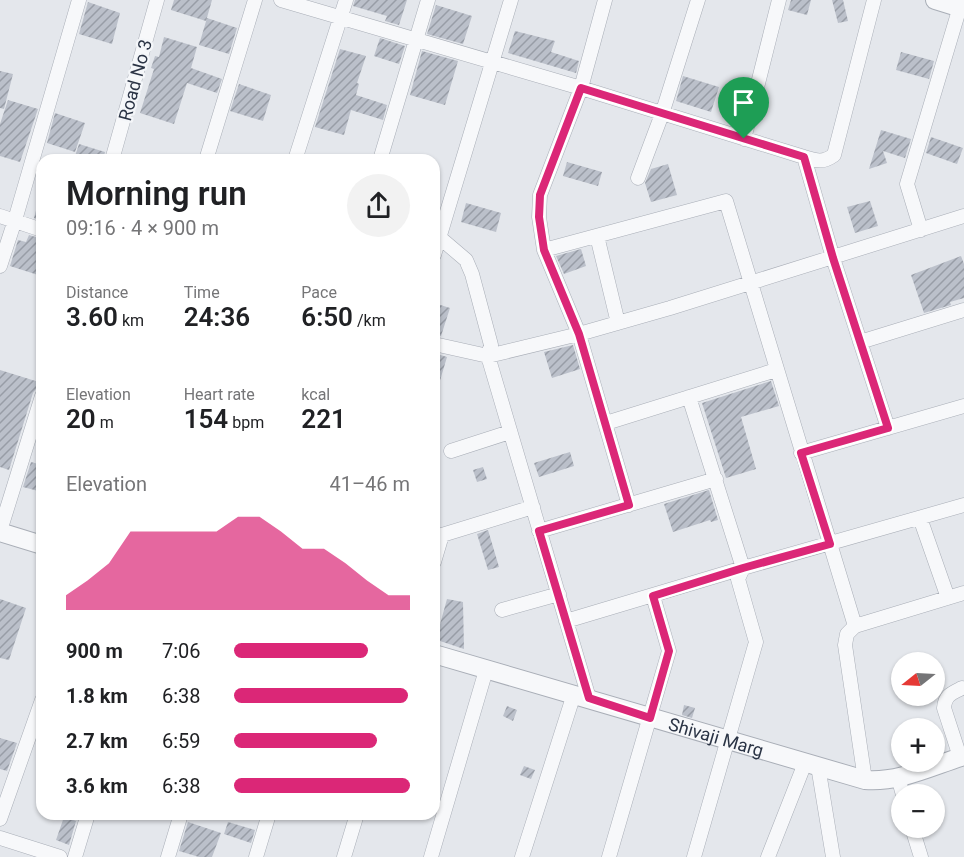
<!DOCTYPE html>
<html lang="en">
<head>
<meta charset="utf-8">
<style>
  body { margin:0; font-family:Roboto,sans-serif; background:#f2f2f2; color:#202124; height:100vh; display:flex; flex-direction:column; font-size:22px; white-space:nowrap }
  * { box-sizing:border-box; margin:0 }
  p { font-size:20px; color:#757577 }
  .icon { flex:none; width:33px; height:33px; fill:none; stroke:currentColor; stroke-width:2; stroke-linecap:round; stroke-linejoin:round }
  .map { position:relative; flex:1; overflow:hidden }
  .side { position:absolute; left:36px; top:154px; width:404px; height:666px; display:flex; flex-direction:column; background:#fff; border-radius:18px; box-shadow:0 2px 4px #0004 }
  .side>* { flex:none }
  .needle { width:39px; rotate:252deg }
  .fabs { position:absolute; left:891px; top:652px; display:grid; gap:12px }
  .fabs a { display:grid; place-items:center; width:54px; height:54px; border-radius:50%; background:#fff; box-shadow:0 2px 4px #0004; font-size:30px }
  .pin { position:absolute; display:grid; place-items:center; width:51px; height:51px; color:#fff; margin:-62px -26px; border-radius:50% 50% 50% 0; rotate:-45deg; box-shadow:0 0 6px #0007 }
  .pin .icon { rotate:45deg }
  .round { display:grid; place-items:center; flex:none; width:63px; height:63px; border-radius:32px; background:#f2f2f2 }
  .overview { display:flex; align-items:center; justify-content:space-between; height:102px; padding:0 30px }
  h1 { font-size:33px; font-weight:600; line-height:45px }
  .figures { display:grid; grid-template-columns:repeat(3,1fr); gap:9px; height:102px; padding:6px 30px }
  .figures div { display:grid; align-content:center }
  .figures b { font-size:26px; font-weight:600 }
  .figures small { font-size:16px; font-weight:400 }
  .figures p { font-size:16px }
  .chart { height:168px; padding:12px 30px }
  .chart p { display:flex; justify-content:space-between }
  .chart svg { width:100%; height:108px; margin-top:6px; fill:#db2777; opacity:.7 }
  ul { padding:0 30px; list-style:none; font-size:20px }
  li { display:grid; grid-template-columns:96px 72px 1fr; align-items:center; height:45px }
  li i { height:15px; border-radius:8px; background:#db2777 }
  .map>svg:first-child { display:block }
</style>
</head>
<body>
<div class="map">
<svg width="964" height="857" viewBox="0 0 964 857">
  <defs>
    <pattern id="building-hatch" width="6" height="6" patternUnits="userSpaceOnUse" patternTransform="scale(1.5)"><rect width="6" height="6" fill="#bbc0ca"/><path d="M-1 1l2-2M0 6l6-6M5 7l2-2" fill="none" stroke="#989da6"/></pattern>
  </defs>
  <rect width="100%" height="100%" fill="#e4e7ec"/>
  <path fill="url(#building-hatch)" d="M174,0h38l-6,21 -35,-11z
    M355,0h52l-8,25 -14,-4 2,-5 -34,-10z
    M791,0h20l-4,15 -19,-5z
    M832,0h11l5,21 -10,2z
    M88,2l32,11 -8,31 -33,-10z
    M436,5l36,11 -9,28 -36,-10z
    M207,18l30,10 -8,26 -30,-9z
    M515,31l40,10 -4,11 28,9 -3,12 -68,-20z
    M164,37l33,10 -6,21 31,11 -5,14 -30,-10 -13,41 -34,-11 14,-44 -3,-1 4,-12 4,1z
    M380,38l25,8 -6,18 -25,-8z
    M340,49l26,7 -9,27 2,1 -3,11 31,10 -4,15 -32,-10 -7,25 -29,-8z
    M422,51l36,10 -13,44 -35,-10z
    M901,52l33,9 -5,18 -33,-9z
    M0,71l13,3 -9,35 -4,-1z
    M683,76l36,11 -8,25 -35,-11z
    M239,84l32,11 -8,26 -33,-10z
    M8,100l30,9 -18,53 -20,-6v-32z
    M55,113l30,10 -10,29 -28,-9z
    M881,130l30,9 -6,19 -22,-7 4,12 -18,6z
    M931,137l32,11 -6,16 -31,-11z
    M79,144l26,8 -2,8h-13l-15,-4z
    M567,162l35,10 -4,14 -35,-10z
    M668,164l9,31 -26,7 -6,-19 6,-14z
    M39,199h3v22l-8,-3z
    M870,201l8,25 -23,7 -8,-26z
    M466,203l35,10 -5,19 -35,-10z
    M29,235l13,4v23l-4,13 -28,-9 8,-26 8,2z
    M581,249l5,17 -22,8 -8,-18z
    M961,256l3,8v34l-14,4 1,3 -27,8 -13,-38z
    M434,303l16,5 -9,28 -7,-1z
    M573,345l7,24 -28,9 -8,-26z
    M434,353l13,4 -11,37 -2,-1z
    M0,370l42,13v4l-6,2 -3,4 -24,77 -9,-3z
    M771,381l8,25 -38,11 15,52 -30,9 -24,-75z
    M570,452l4,14 -35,11 -5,-14z
    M31,462l11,3v27l-19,-5z
    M483,467l4,12 -10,3 -4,-12z
    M709,490l9,30 -7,2 -1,-2 -37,12 -9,-28z
    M488,530l11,37 -11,3 -11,-36z
    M0,599l26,9 -17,52 -9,-2z
    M447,599l16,3 1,47 -30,-10v-12l5,1z
    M684,705l11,3 -3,10 -10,-3z
    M507,706l10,4 -4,11 -10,-5z
    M0,738l17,5 -10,28 -7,-2z
    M524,766l11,4 -4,9 -11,-4z
    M64,817l12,4 -7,24 -13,-5z
    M188,822l33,11 -9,24h-13l-20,-6z
    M228,822l27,8 -4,13 -27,-9z"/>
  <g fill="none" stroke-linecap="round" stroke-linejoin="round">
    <defs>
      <path id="minor" d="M281,0l300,88 223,69
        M874,0l-40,155c-11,8 -17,6 -30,2l29,101 55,170
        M744,139l35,-139
        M112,160l45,-160
        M206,160l49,-160
        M295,160l51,-160
        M380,160l48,-160
        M638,178l24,-64 36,-114
        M0,216l42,14
        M921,230l-14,-46 55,-184
        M597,236l21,87
        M439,237l27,23 6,14 19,71 -3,11 101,342
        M544,250l-5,-33 1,-22 41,-107 24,-88
        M434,255l77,-255
        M0,266l15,-46 64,-220
        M860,342l104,-32
        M434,344l54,12 91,-22 91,-26 294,-92
        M689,397l54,171 -5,11 18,63 -62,215
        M606,423l170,-53
        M451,451l59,-19
        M801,453l163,-47
        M629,505l-50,-171 -35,-84 182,-49 129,425 -8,8 -2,11 20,135
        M920,518l28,80
        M0,531l42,-135
        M539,531l177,-52
        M434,562l8,-27 91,-28
        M502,610l57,-16
        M566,621l177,-53 221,-63
        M855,626l109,-33
        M960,757l-16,-49c1,-13 8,-15 18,-20
        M818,766l15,91
        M898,777l5,18
        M0,819l42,-119
        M912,828l9,29
        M0,838l60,19
        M75,857l13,-43
        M168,857l13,-43
        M256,857l13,-43
        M344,857l13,-43
        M431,857l55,-187
        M522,857l52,-163
        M609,857l60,-206 -16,-55
        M768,857l37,-94"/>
      <g id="tertiary">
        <path d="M935,0l29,9"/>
        <path d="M0,532l42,13"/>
        <path id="s1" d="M434,654l431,126c33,3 67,-14 99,-24"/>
      </g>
    </defs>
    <use href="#minor" stroke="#a9aeb7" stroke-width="15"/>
    <use href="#tertiary" stroke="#a9aeb7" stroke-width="20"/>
    <use href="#minor" stroke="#f7f8fa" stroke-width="14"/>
    <use href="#tertiary" stroke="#f7f8fa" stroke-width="18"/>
  </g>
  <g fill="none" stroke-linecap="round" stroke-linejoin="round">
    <defs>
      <path id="route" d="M581,88l223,69 29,101 55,170 -87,25 29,91 -87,24 -90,28 16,55 -19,67 -61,-20 -50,-167 90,-26 -50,-171 -35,-84 -5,-33 1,-22z"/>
    </defs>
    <use href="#route" stroke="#fff" stroke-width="12"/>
    <use href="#route" stroke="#db2777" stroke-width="8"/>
  </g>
  <g text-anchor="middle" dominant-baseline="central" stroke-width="4.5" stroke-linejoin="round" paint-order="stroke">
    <g font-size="18" fill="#2b3445" stroke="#f4f6f9">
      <text transform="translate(135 80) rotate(-75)">Road No 3</text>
      <text stroke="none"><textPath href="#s1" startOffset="294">Shivaji Marg</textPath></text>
    </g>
  </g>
</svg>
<div class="fabs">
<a><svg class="needle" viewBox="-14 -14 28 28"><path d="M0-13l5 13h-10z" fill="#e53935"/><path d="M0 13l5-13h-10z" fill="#757577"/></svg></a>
<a>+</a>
<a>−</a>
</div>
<div class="pin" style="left:744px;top:139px;background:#1e9e55"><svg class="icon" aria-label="arrive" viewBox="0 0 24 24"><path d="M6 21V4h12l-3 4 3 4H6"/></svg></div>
<section class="side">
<div class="overview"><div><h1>Morning run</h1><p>09:16 · 4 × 900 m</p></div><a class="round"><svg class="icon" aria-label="share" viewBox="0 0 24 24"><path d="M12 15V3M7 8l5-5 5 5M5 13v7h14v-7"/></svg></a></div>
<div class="figures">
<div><p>Distance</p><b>3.60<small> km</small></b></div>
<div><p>Time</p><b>24:36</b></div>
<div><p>Pace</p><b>6:50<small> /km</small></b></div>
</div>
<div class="figures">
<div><p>Elevation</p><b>20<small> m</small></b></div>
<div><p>Heart rate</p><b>154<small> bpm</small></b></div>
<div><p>kcal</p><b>221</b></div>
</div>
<div class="chart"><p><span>Elevation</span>41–46 m</p>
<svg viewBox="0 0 160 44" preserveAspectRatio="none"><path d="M0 44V38L10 32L20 25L30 12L40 12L50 12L60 12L70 12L80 6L90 6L100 12L110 19L120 19L130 25L140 32L150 38L160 38V44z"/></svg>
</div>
<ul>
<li><b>900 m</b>7:06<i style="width:76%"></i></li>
<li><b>1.8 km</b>6:38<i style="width:99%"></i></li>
<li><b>2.7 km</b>6:59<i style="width:81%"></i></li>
<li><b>3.6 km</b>6:38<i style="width:100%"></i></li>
</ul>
</section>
</div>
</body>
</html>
